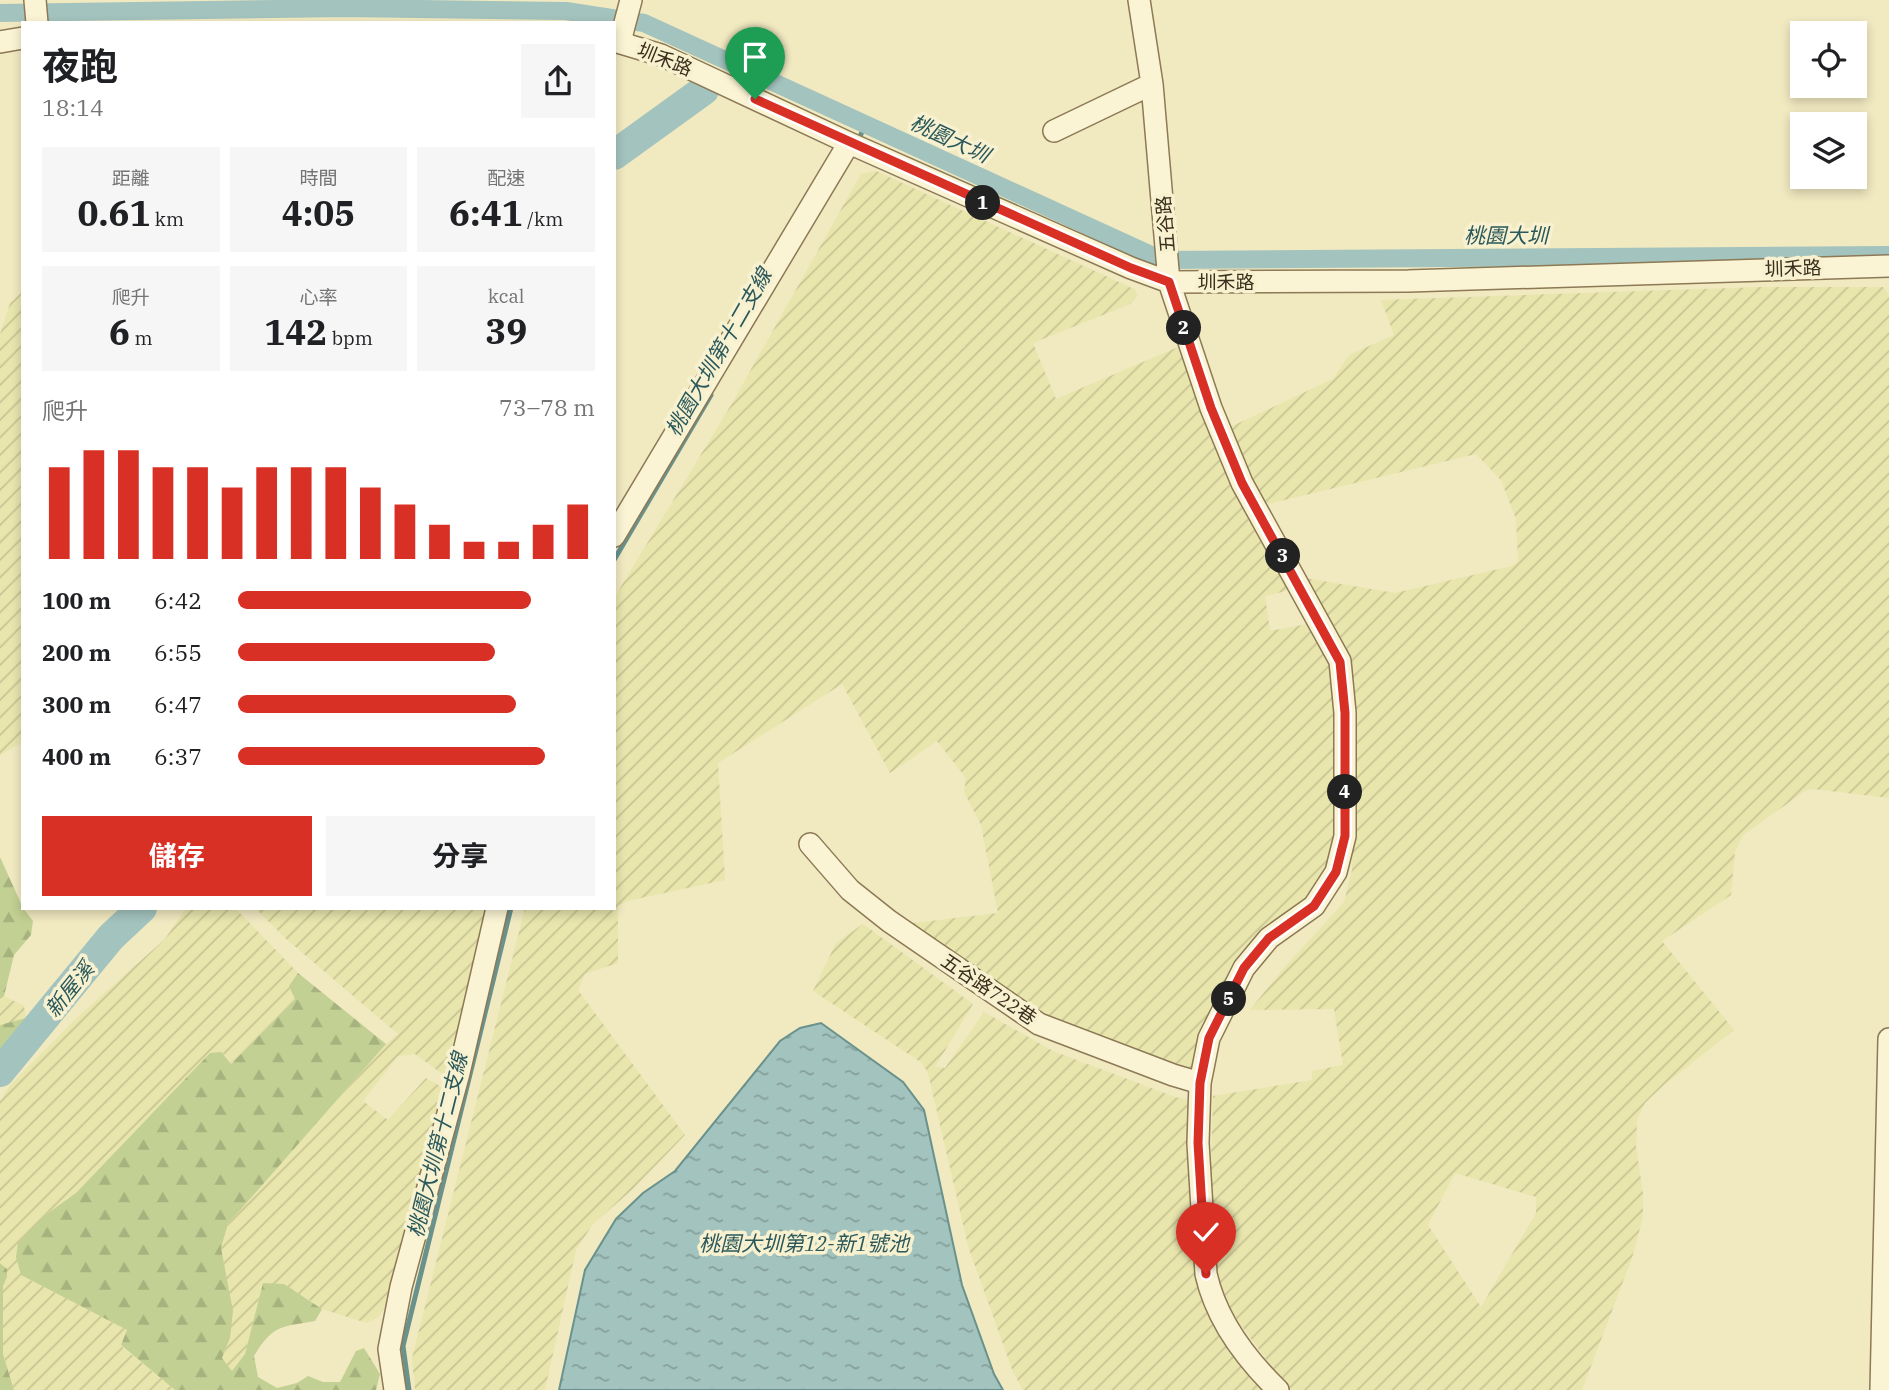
<!DOCTYPE html>
<html lang="zh-TW">
<head>
<meta charset="utf-8">
<style>
  body { margin:0; font-family:"IBM Plex Serif","Noto Sans TC",serif; background:#f6f6f6; color:#202124; height:100vh; display:flex; flex-direction:column; font-size:26px; white-space:nowrap }
  * { box-sizing:border-box; margin:0 }
  p { font-size:23px; color:#757577 }
  .icon { flex:none; width:38px; height:38px; fill:none; stroke:currentColor; stroke-width:2; stroke-linecap:round; stroke-linejoin:round }
  .map { position:relative; flex:1; overflow:hidden }
  .drawer { position:absolute; left:21px; top:21px; width:595px; height:889px; display:flex; flex-direction:column; background:#fff; border-radius:0px; box-shadow:0 4px 10px #0003 }
  .drawer>* { flex:none }
  .controls { position:absolute; left:1790px; top:21px; display:grid; gap:14px }
  .controls a { display:grid; place-items:center; width:77px; height:77px; border-radius:0px; background:#fff; box-shadow:0 4px 10px #0003; font-size:35px }
  .pin { position:absolute; display:grid; place-items:center; width:60px; height:60px; color:#fff; margin:-72px -30px; border-radius:50% 50% 50% 0; rotate:-45deg; box-shadow:0 0 7px #0007 }
  .pin .icon { rotate:45deg }
  .km { position:absolute; width:35px; height:35px; margin:-18px; border-radius:50%; background:#222; color:#fff; font-size:19px; line-height:35px; text-align:center }
  .round { display:grid; place-items:center; flex:none; width:74px; height:74px; border-radius:0px; background:#f6f6f6 }
  .headline { display:flex; align-items:center; justify-content:space-between; height:119px; padding:0 21px }
  h1 { font-size:38px; font-weight:700; line-height:52px }
  .metrics { display:grid; grid-template-columns:repeat(3,1fr); gap:10px; height:119px; padding:7px 21px }
  .metrics div { display:grid; align-content:center; border-radius:0px; background:#f6f6f6; text-align:center }
  .metrics b { font-size:35px; font-weight:700 }
  .metrics small { font-size:19px; font-weight:400 }
  .metrics p { font-size:19px }
  .chart { height:196px; padding:14px 21px }
  .chart p { display:flex; justify-content:space-between }
  .chart svg { width:100%; height:126px; margin-top:7px; stroke:#d93025; stroke-width:6 }
  .action { display:flex; gap:14px; margin-top:auto; padding:14px 21px }
  .action a { flex:1; height:80px; border-radius:0px; background:#d93025; color:#fff; font-size:28px; font-weight:700; line-height:80px; text-align:center }
  .action a+a { background:#f6f6f6; color:#202124 }
  ul { padding:0 21px; list-style:none; font-size:23px }
  li { display:grid; grid-template-columns:112px 84px 1fr; align-items:center; height:52px }
  li i { height:18px; border-radius:9px; background:#d93025 }
  .map>svg:first-child { display:block }
</style>
</head>
<body>
<div class="map">
<svg width="1889" height="1390" viewBox="0 0 1889 1390">
  <defs>
    <pattern id="farmland-furrows" width="10" height="10" patternUnits="userSpaceOnUse" patternTransform="scale(1.75)"><rect width="10" height="10" fill="#e8e5ad"/><path d="M-1 1l2-2M0 10L10 0M9 11l2-2" fill="none" stroke="#c8c594"/></pattern>
    <pattern id="forest-firs" width="22" height="20" patternUnits="userSpaceOnUse" patternTransform="scale(1.75)"><rect width="22" height="20" fill="#c2d093"/><path d="M5 1l3.5 6h-7zM16 11l3.5 6h-7z" fill="#a7b37e"/></pattern>
    <pattern id="water-ripples" width="26" height="14" patternUnits="userSpaceOnUse" patternTransform="scale(1.75)"><rect width="26" height="14" fill="#a3c3be"/><path d="M2 4q2-2 4 0t4 0M15 11q2-2 4 0t4 0" fill="none" stroke="#869f9a"/></pattern>
  </defs>
  <rect width="100%" height="100%" fill="#f1e9c0"/>
  <path fill="url(#farmland-furrows)" fill-rule="evenodd" d="M876,171l258,118 4,6 -8,9 -97,39 23,56 127,-54 108,245 -26,6 5,35 38,-7 25,50 3,33 -1,163 -71,80 -67,131 -132,-47 -168,-109 101,-12 -17,-88 -17,-33 2,-14 -29,-37 -47,32 -48,-89 -124,79 7,117 -98,21 -9,5v57l-33,11 -7,16 107,145 -52,54 -40,35 -17,26 -31,140h-130l-3,-32 113,-450h89v-310l117,-193 130,-231z
    M1762,287h121l6,8v503l-76,-9 -7,1 -64,46 -7,16 -4,43 -69,46 72,89 -70,55 -19,18 -8,17 -1,27 7,46v24l-11,41 -50,132h-290l-15,-16 -48,-65 -11,-30 -8,-82 3,-101 99,-16v-9l31,-6 -9,-56 -84,1 32,-40 62,-68 8,-32 3,-180 -9,-44 -41,-68 90,15 117,-27 6,-5 -2,-42 -15,-39 -25,-26 -208,50 -15,-18 -25,-58 105,-49 16,-24 45,-20 -13,-35zM1455,1173l81,24v16l-55,94 -53,-82z
    M23,291v451l-23,13v-421l10,-31z
    M186,908h49l63,65 -9,13 7,12 -66,66 -9,-12 -80,75 -65,67 -32,22 -23,59 106,55 -6,16 54,44h-161l-11,-36v-68l4,-9v-8l-7,-6v-162l11,-17 70,-70 84,-75z
    M255,908h243l-45,168 -9,-1 -29,-21 -17,2 -35,45 25,19 38,-42 31,18 -55,194 -25,28 -10,5 -45,-14 -17,-12 -42,-14 -18,71 -13,17 -10,-13 8,-20 -9,-90 7,-24 158,-180 12,-10 -113,-96z
    M863,924l110,80 -38,63 10,1 39,-56 69,39 122,46 19,4 5,157 68,132h-244l-10,-18 -45,-126 -40,-173 -6,-10 -109,-72 23,-48z
    M4,996l20,10 2,12 -26,7v-26z"/>
  <path fill="url(#forest-firs)" d="M0,857l23,51 10,13 -2,14 -17,20 -10,41 -4,3z
    M298,973l88,71 -158,180 -7,24 12,63 -3,27 -8,20 10,13 13,-17 18,-71 21,1 38,25 -7,12c-33,6 -42,3 -61,35l4,21 19,11 20,-5 11,-7 15,6h17l16,-31 8,-3 16,26 -4,16h-201l-54,-45 6,-15 -106,-55 -5,-18 2,-14 26,-27 32,-23 134,-140 11,-1 10,12 64,-65 -6,-13z
    M26,1018l-20,30 -6,1v-24z
    M0,1263l7,6v8l-4,9v68l11,36h-14z"/>
  <path fill="url(#water-ripples)" stroke="#69928d" stroke-width="2" d="M821,1023l82,59 21,28 38,175 32,89 9,16h-444l26,-120 31,-51 27,-26 32,-22 105,-130 20,-13z"/>
  <g fill="none" stroke-linecap="round" stroke-linejoin="round">
    <path stroke="#69928d" stroke-width="5" d="M858,141l7,-16
      M614,560l97,-165
      M409,1390l-6,-44 108,-438"/>
    <path stroke="#a3c3be" stroke-width="18" d="M0,13l345,-5 221,3 78,12 518,237 727,-5"/>
    <path stroke="#a3c3be" stroke-width="30" d="M614,155l90,-65
      M0,1072l111,-135 31,-29"/>
    <defs>
      <path id="minor" d="M35,0l2,23
        M1139,0l13,84 17,198 42,126 31,75 98,178 5,52v123l-9,36 -22,34 -45,32 -25,30 -35,70 -9,45 -2,60 8,131c10,45 40,85 72,116
        M614,41l47,14 188,88 282,125 38,14 239,-1 481,-15
        M0,42l23,-4
        M623,42l-1,-8 9,-34
        M1054,131l98,-47
        M614,536l235,-393
        M810,844l40,46 39,31 150,103 134,51 27,8
        M395,1390l-6,-41 12,-62 58,-214 38,-165
        M1881,1390l8,-351"/>
    </defs>
    <use href="#minor" stroke="#8c7956" stroke-width="24"/>
    <use href="#minor" stroke="#fbf4d4" stroke-width="21"/>
  </g>
  <g fill="none" stroke-linecap="round" stroke-linejoin="round">
    <defs>
      <path id="route" d="M755,99l376,169 38,14 42,126 31,75 98,179 5,51v123l-9,36 -22,34 -45,32 -25,30 -35,70 -9,45 -2,60 8,131"/>
    </defs>
    <use href="#route" stroke="#fff" stroke-width="14"/>
    <use href="#route" stroke="#d93025" stroke-width="9"/>
  </g>
  <g text-anchor="middle" dominant-baseline="central" stroke-width="7" stroke-linejoin="round" paint-order="stroke">
    <g font-size="19" fill="#3a2e1c" stroke="#f8f1d0">
      <text transform="translate(665 59) rotate(22)">圳禾路</text>
      <text transform="translate(1165 224) rotate(-95)">五谷路</text>
      <text transform="translate(1793 268) rotate(-2)">圳禾路</text>
      <text x="1226" y="282">圳禾路</text>
      <text transform="translate(989 989) rotate(34)">五谷路722巷</text>
    </g>
    <g font-size="21" font-style="italic" fill="#2a585b" stroke="#f8f1d0">
      <text transform="translate(950 138) rotate(25)">桃園大圳</text>
      <text x="1506" y="235">桃園大圳</text>
      <text transform="translate(718 352) rotate(-60)">桃園大圳第十二支線</text>
      <text transform="translate(69 989) rotate(-51)">新屋溪</text>
      <text transform="translate(437 1145) rotate(-76)">桃園大圳第十二支線</text>
      <text x="804" y="1243">桃園大圳第12-新1號池</text>
    </g>
  </g>
</svg>
<div class="controls">
<a><svg class="icon" aria-label="locate" viewBox="0 0 24 24"><circle cx="12" cy="12" r="6"/><path d="M12 2v4M12 18v4M2 12h4M18 12h4"/></svg></a>
<a><svg class="icon" aria-label="layers" viewBox="0 0 24 24"><path d="M12 4l9 5-9 5-9-5zM3 14l9 5 9-5"/></svg></a>
</div>
<div class="pin" style="left:755px;top:99px;background:#1e9e55"><svg class="icon" aria-label="arrive" viewBox="0 0 24 24"><path d="M6 21V4h12l-3 4 3 4H6"/></svg></div>
<div class="pin" style="left:1206px;top:1274px;background:#d93025"><svg class="icon" aria-label="check" viewBox="0 0 24 24"><path d="M5 12l5 5 9-10"/></svg></div>
<b class="km" style="left:983px;top:203px">1</b>
<b class="km" style="left:1184px;top:328px">2</b>
<b class="km" style="left:1283px;top:556px">3</b>
<b class="km" style="left:1345px;top:792px">4</b>
<b class="km" style="left:1229px;top:999px">5</b>
<section class="drawer">
<div class="headline"><div><h1>夜跑</h1><p>18:14</p></div><a class="round"><svg class="icon" aria-label="share" viewBox="0 0 24 24"><path d="M12 15V3M7 8l5-5 5 5M5 13v7h14v-7"/></svg></a></div>
<div class="metrics">
<div><p>距離</p><b>0.61<small> km</small></b></div>
<div><p>時間</p><b>4:05</b></div>
<div><p>配速</p><b>6:41<small> /km</small></b></div>
</div>
<div class="metrics">
<div><p>爬升</p><b>6<small> m</small></b></div>
<div><p>心率</p><b>142<small> bpm</small></b></div>
<div><p>kcal</p><b>39</b></div>
</div>
<div class="chart"><p><span>爬升</span>73–78 m</p>
<svg viewBox="0 0 160 44" preserveAspectRatio="none"><path d="M5 44V12M15 44V6M25 44V6M35 44V12M45 44V12M55 44V19M65 44V12M75 44V12M85 44V12M95 44V19M105 44V25M115 44V32M125 44V38M135 44V38M145 44V32M155 44V25"/></svg>
</div>
<ul>
<li><b>100 m</b>6:42<i style="width:82%"></i></li>
<li><b>200 m</b>6:55<i style="width:72%"></i></li>
<li><b>300 m</b>6:47<i style="width:78%"></i></li>
<li><b>400 m</b>6:37<i style="width:86%"></i></li>
</ul>
<div class="action"><a>儲存</a><a>分享</a></div>
</section>
</div>
</body>
</html>
